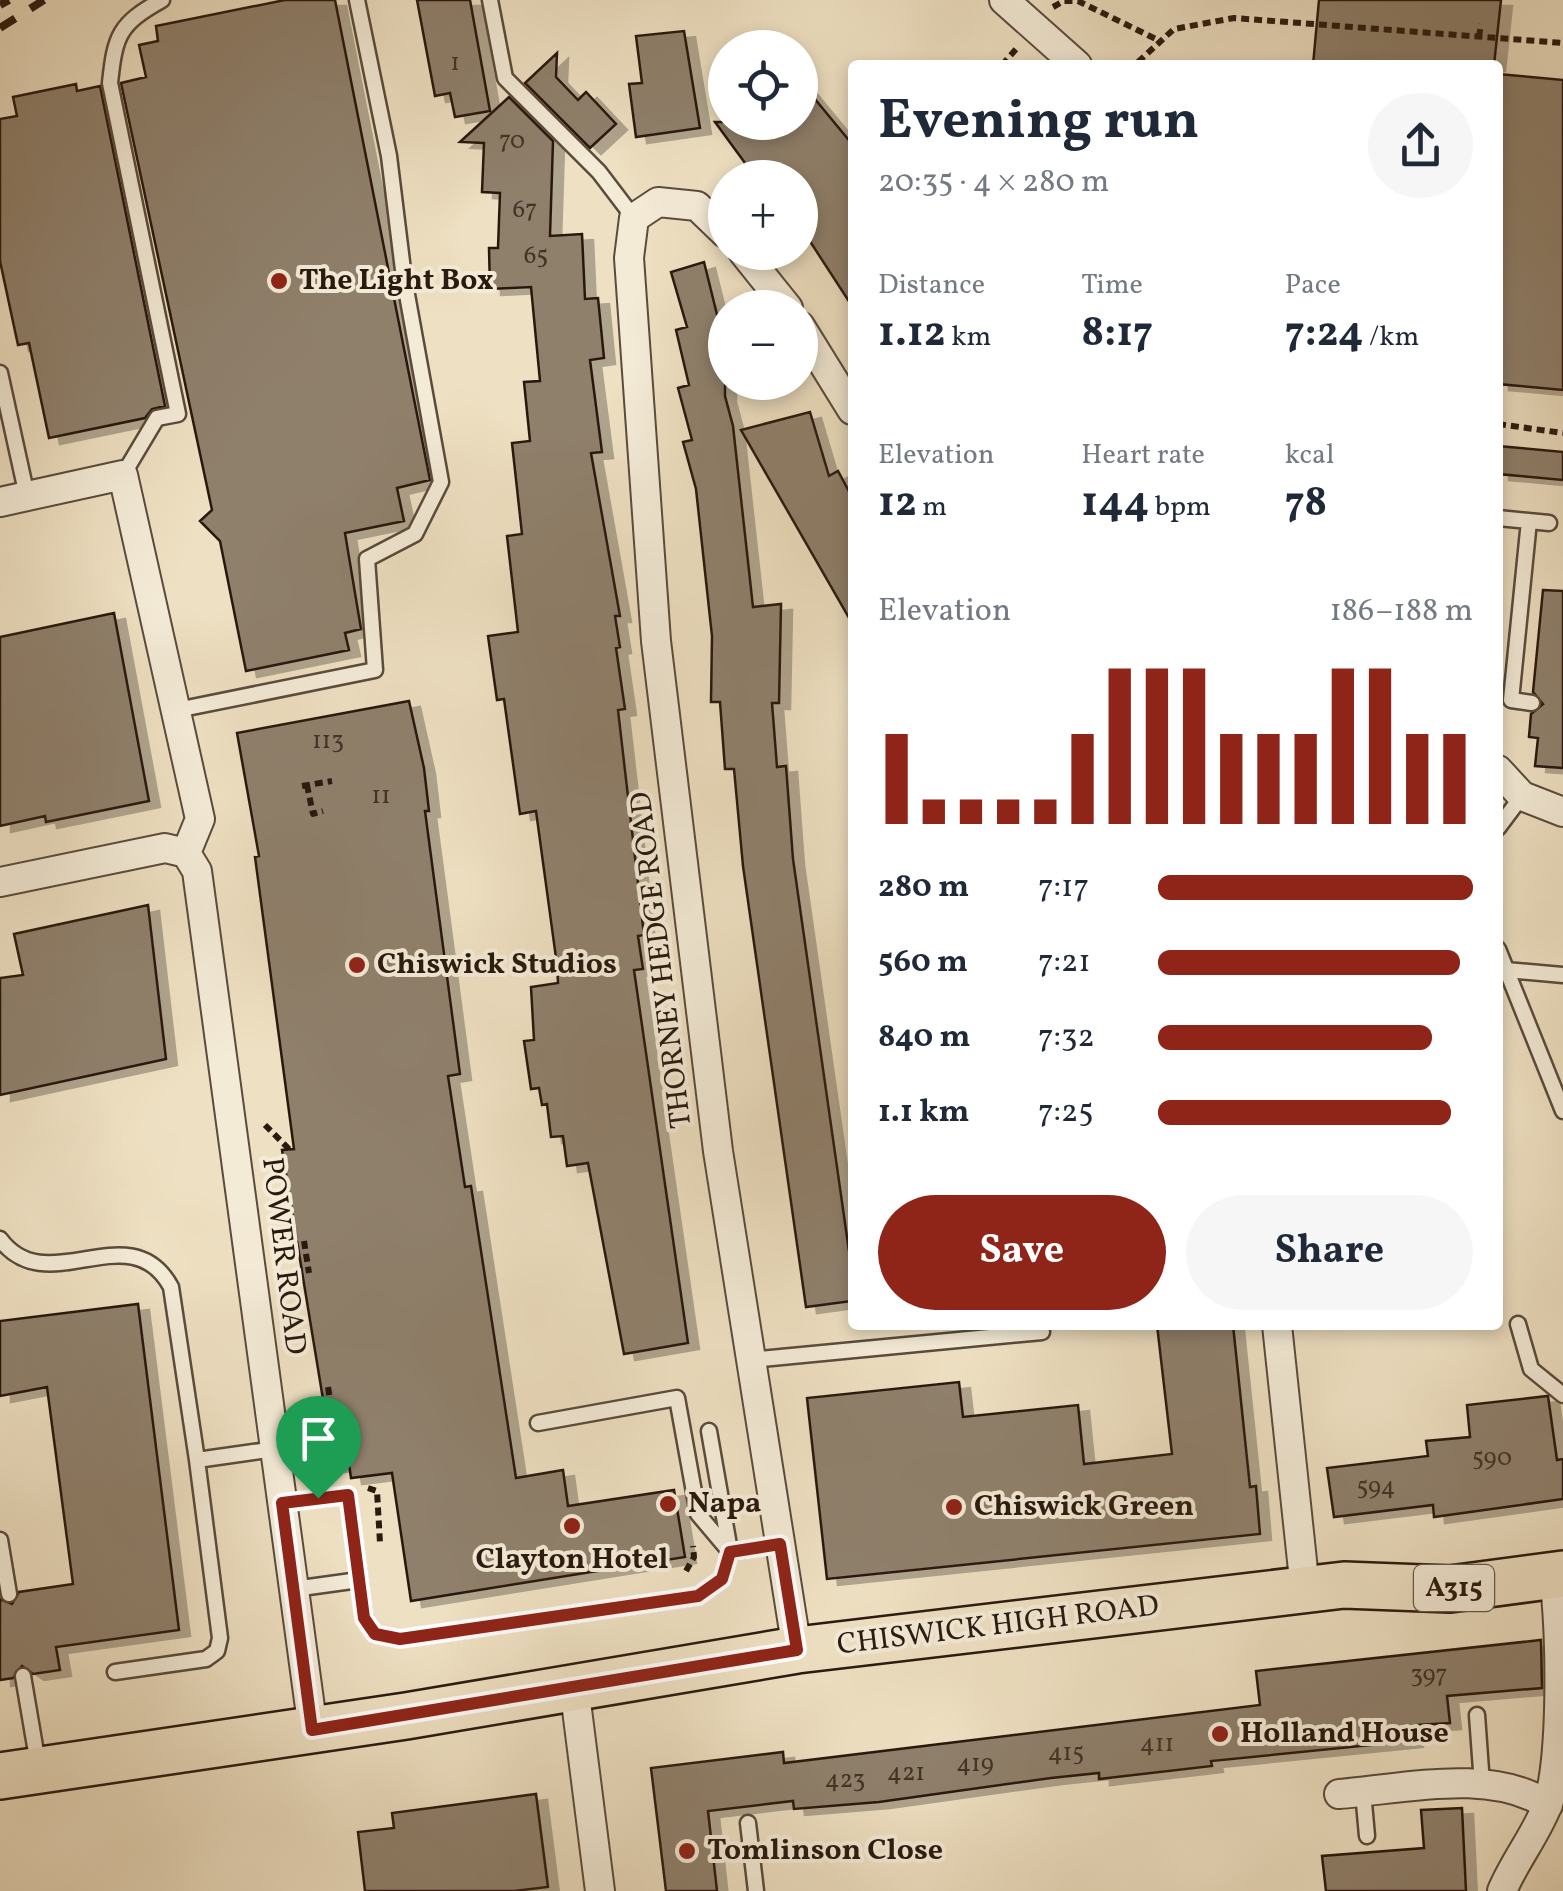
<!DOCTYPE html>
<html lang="en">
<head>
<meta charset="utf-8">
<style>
  body { margin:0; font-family:Vollkorn,serif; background:#f6f6f7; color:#1f2937; height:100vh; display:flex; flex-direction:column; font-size:38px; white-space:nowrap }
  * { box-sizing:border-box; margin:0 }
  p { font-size:32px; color:#747a83 }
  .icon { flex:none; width:55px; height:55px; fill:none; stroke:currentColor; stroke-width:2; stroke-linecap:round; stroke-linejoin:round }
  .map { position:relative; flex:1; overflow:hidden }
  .details { position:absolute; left:848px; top:60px; width:655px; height:1270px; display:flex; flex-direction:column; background:#fff; border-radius:10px; box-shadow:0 5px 15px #0003 }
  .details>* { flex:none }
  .tools { position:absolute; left:708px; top:30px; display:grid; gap:20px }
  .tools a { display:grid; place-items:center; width:110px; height:110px; border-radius:50%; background:#fff; box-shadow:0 5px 15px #0003; font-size:50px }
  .pin { position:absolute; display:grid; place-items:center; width:85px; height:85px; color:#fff; margin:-102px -42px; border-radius:50% 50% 50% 0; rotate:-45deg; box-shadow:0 0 10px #0007 }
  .pin .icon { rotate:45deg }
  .round { display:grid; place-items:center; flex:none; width:105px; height:105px; border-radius:52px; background:#f6f6f7 }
  .summary { display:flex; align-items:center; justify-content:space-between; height:170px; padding:0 30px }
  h1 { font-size:55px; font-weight:700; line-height:75px }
  .figures { display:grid; grid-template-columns:repeat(3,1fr); gap:15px; height:170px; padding:10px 30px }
  .figures div { display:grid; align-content:center }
  .figures b { font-size:42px; font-weight:700 }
  .figures small { font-size:28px; font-weight:400 }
  .figures p { font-size:28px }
  .chart { height:280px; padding:20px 30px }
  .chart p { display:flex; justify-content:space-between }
  .chart svg { width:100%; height:180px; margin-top:10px; stroke:#8f2418; stroke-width:6 }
  .primary-button { display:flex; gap:20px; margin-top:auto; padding:20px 30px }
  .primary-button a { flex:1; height:115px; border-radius:60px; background:#8f2418; color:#fff; font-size:40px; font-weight:700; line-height:115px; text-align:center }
  .primary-button a+a { background:#f6f6f7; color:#1f2937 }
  ul { padding:0 30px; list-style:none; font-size:32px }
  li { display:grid; grid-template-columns:160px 120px 1fr; align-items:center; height:75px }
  li i { height:25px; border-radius:12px; background:#8f2418 }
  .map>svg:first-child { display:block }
</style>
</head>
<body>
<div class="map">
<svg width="1563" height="1891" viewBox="0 0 1563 1891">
  <defs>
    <filter id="shadow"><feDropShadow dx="11" dy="6" stdDeviation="0" flood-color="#0004"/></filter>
  </defs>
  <rect width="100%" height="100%" fill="#eee0c2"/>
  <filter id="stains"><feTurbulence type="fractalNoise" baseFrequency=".002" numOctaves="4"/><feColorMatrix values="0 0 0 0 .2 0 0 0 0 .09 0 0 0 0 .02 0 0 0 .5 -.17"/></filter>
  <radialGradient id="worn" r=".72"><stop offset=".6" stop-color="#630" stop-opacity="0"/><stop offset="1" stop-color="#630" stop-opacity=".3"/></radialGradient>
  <path fill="#8f806c" stroke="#29190f" stroke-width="2.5" filter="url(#shadow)" d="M285,0h50l95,480 -33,8 7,33 -59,12 16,96 -16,4 4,17 -103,21 -26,-130 -20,-20 12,-11 -91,-427 25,-6 -7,-32 19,-4 -2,-15z
    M417,0h53l20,111 -35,6 -5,-24 -15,3z
    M1319,0h182l-7,65h-181z
    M684,31l16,97 -64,9 -7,-53 13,-1 -6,-47z
    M557,53l-1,24 22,23 8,-8 30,32 -26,24 -65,-65z
    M1498,74l65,6v310l-65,-6z
    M800,81l52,63v162l-52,-80v-48h-44l-41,-56h85z
    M76,84l1,7 23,-5 65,320 -13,3 -7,9 -96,20 -20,-95 -11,2 -18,-84v-142l17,-3 -4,-19z
    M509,97l44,44 -3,95 32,-2 3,65 13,-1 6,60 -14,2 12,92 -11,1 29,163h-5l5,31 -4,1 9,61 -7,1 26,225 -6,1 5,33 -9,1 54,373 -64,11 -36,-191 -21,3 -4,-30 -12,1 -4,-33 -5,1 -3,-17 -8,1 -7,-48 10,-1 -3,-53 27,-4 -1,-18 -21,-154 -16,3 -16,-115 -7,1 -9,-64 30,-4 -11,-96 15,-2 -10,-91 18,-2 -6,-59 16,-1 -9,-94 -41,2 -1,-41h9l2,-55 -18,-1 2,-49 -24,-1z
    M704,262l21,85v49l8,30 20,181 28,-3 -2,99h-7l5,64 9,-1 7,93 59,413v29l-46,6 -63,-441 -9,-97h-9l-5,-67h-9l1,-66 -16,-147 -13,-47 9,-2 -14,-52 11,-3 -13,-55 11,-3 -16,-55z
    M810,412l19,64 9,-5 14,26v126l-111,-193z
    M1498,446l65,6v28l-65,-6z
    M1543,590l20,1v177l-28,-2 3,-28 -9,-1 2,-23 12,-10 -10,-12z
    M114,613l35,188 -103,21 -1,-6 -45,10v-189z
    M409,701l15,67 5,43h-4l35,263 -12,2 17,111 6,-1 45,292 47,-8 5,36 106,-16 11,67 -274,44 -19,-128 -41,5 -2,-14 -15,2 -52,-316 12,-1 -39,-292 4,-1 -22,-123z
    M148,905l18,154 -166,36v-117l23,-3 -9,-41z
    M138,1304l41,326 -123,17 4,23 -27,4 -11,-8 -9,12 -13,2v-81l12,5 7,-12 54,-8 -26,-197 -47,9v-75z
    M1157,1325h76l17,162 6,-1 4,48 -433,45 -20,-181 152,-16 4,35 115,-12 6,59 88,-10z
    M1548,1396l9,64 6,-1v40l-129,18 -1,-12 -99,12 -7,-49 101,-12 -2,-15 44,-4 -3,-32z
    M1541,1640l1,48 -95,8 3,27 -32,2 1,9 -8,1 1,6 -201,20 1,5 -113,13v-6l-48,5 -172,24 -85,7 -1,-8 -85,10 9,80h-51l-15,-123 132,-16 1,11 476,-58 -4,-34z
    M536,1794l12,93 -34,4h-149l-7,-59 36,-4 -2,-15z
    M1462,1808l4,83h-140l-4,-35 102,-8 -3,-38z"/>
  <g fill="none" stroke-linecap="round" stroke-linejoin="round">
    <defs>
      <path id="lane" d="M490,0l15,78 94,94 35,46
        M0,373l27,123
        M123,475l34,-57 21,-4 -68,-331c5,-48 9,-59 52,-83
        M1498,518l51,5
        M1529,521l-18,179 21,3
        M177,710l198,-40 -8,-111 48,-25 26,-52 -37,-204 -15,-122 -32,-156
        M1498,828l24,-32
        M1498,949l65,162
        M1506,970l57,5
        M0,1239c47,64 130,-27 171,48l26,173 78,-11
        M1518,1324l13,45 32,26
        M750,1360l292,-28
        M538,1423l139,-25 21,116 32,38
        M709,1431l21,120
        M282,1503l66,-8 16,122 11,17 25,5 298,-43 24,-17 8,-27 50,-8
        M0,1540l9,54
        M294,1589l65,-9
        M115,1672l91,-13 11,-8 3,-13 -23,-178
        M23,1676l15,88
        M1477,1715l5,69
        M1363,1792l4,44
        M748,1823l8,68"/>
      <path id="street" d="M1004,0l73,65
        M725,233l-28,-27 -39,-4 -24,16 -5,40 27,383 62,510 79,499
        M743,252l45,56
        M800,326l52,84
        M0,502l123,-27 77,344 -14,34
        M1498,770l24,26 41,16
        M0,882l165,-34 21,5 11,18 116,859
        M1277,1325l28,264
        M574,1686l26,205
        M1339,1794c65,-5 151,-27 209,11
        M1502,1891c13,-31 36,-59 47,-90 14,-53 12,-168 5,-225"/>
      <path id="primary" d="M0,1776l406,-60 391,-66 547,-65 106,4 113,-15"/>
    </defs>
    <use href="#lane" stroke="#5a4b3c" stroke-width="19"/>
    <use href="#street" stroke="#5a4b3c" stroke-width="32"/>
    <use href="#primary" stroke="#29190f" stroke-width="50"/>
    <path stroke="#29190f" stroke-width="6" stroke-dasharray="8 5" stroke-linecap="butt" d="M1053,7l11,-6h14l82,40
      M1479,37l2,-13
      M1138,62l36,-33 60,-11 329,25
      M1002,65l15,-17
      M1498,424l65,9
      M307,785l6,29 10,-3
      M302,786l30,-5
      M265,1125l24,24
      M304,1241l5,32
      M328,1387l6,36
      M368,1488l9,3 3,52
      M686,1571l8,-14 -1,-11"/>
    <use href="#lane" stroke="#f4ebd7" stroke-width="14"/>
    <use href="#street" stroke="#f4ebd7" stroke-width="28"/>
    <use href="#primary" stroke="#eee0c2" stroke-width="45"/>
    <path stroke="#29190f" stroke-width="8" stroke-dasharray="18 18" stroke-linecap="butt" d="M0,5l9,-5
      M0,28l44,-28"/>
  </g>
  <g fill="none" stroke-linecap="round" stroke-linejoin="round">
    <defs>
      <path id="route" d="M348,1495l16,123 11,16 25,5 298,-43 24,-17 8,-27 50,-8 17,106 -485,80 -30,-227z"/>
    </defs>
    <use href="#route" stroke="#fff" stroke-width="20"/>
    <use href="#route" stroke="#8f2418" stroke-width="12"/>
  </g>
  <g fill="#8f2418" stroke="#f4ebd7" stroke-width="4">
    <circle cx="279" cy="281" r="10"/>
    <circle cx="357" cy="965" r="10"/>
    <circle cx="668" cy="1504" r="10"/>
    <circle cx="954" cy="1507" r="10"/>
    <circle cx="572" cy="1526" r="10"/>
    <circle cx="1220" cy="1734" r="10"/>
    <circle cx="687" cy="1851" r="10"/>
  </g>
  <g text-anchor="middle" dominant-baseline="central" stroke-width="8" stroke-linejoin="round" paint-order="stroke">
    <g font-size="25" fill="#423326">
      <text x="455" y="63">1</text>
      <text x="512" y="141">70</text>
      <text x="525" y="210">67</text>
      <text x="536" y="256">65</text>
      <text x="328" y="741">113</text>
      <text x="381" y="796">11</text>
      <text x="1492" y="1458">590</text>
      <text x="1376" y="1487">594</text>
      <text x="1429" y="1675">397</text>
      <text x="1157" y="1744">411</text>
      <text x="1066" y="1753">415</text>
      <text x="975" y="1764">419</text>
      <text x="906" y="1773">421</text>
      <text x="845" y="1780">423</text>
    </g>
    <rect fill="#f4ebd7" stroke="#66584b" stroke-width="2.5" x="1414" y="1565" width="80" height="46" rx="8"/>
    <g font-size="28" font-weight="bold" fill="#29190f">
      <text x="1454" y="1588">A315</text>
    </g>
    <g font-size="30" font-weight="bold" fill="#29190f" stroke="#f4ebd7" text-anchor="start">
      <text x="299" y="281">The Light Box</text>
      <text x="377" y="965">Chiswick Studios</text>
      <text x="688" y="1504">Napa</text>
      <text x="974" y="1507">Chiswick Green</text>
      <text x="572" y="1560" text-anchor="middle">Clayton Hotel</text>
      <text x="1240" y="1734">Holland House</text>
      <text x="707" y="1851">Tomlinson Close</text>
    </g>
    <g font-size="30" fill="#29190f" stroke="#f4ebd7">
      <text transform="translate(662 960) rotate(-97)">THORNEY HEDGE ROAD</text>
      <text transform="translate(283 1256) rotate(83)">POWER ROAD</text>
      <text transform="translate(998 1626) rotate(-7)">CHISWICK HIGH ROAD</text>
    </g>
  </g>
  <rect width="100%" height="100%" filter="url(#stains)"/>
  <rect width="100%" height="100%" fill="url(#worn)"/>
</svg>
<div class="tools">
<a><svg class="icon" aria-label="locate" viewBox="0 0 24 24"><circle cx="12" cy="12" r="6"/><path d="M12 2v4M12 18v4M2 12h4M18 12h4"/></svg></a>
<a>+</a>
<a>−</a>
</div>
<div class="pin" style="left:318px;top:1498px;background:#1e9e55"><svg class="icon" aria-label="arrive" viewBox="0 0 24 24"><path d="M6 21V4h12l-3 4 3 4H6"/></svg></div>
<section class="details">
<div class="summary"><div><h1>Evening run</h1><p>20:35 · 4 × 280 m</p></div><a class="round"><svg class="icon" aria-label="share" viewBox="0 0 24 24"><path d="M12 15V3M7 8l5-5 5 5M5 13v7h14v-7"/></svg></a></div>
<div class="figures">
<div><p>Distance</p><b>1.12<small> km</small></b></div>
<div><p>Time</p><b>8:17</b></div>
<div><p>Pace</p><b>7:24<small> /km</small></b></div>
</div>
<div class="figures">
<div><p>Elevation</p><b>12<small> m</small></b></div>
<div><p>Heart rate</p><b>144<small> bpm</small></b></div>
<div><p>kcal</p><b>78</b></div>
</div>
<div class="chart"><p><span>Elevation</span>186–188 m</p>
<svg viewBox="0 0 160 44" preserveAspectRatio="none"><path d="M5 44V22M15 44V38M25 44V38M35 44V38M45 44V38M55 44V22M65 44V6M75 44V6M85 44V6M95 44V22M105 44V22M115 44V22M125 44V6M135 44V6M145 44V22M155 44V22"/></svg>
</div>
<ul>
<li><b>280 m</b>7:17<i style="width:100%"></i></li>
<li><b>560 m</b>7:21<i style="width:96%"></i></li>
<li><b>840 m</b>7:32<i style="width:87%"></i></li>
<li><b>1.1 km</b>7:25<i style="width:93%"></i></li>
</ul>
<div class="primary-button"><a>Save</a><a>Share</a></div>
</section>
</div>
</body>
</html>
